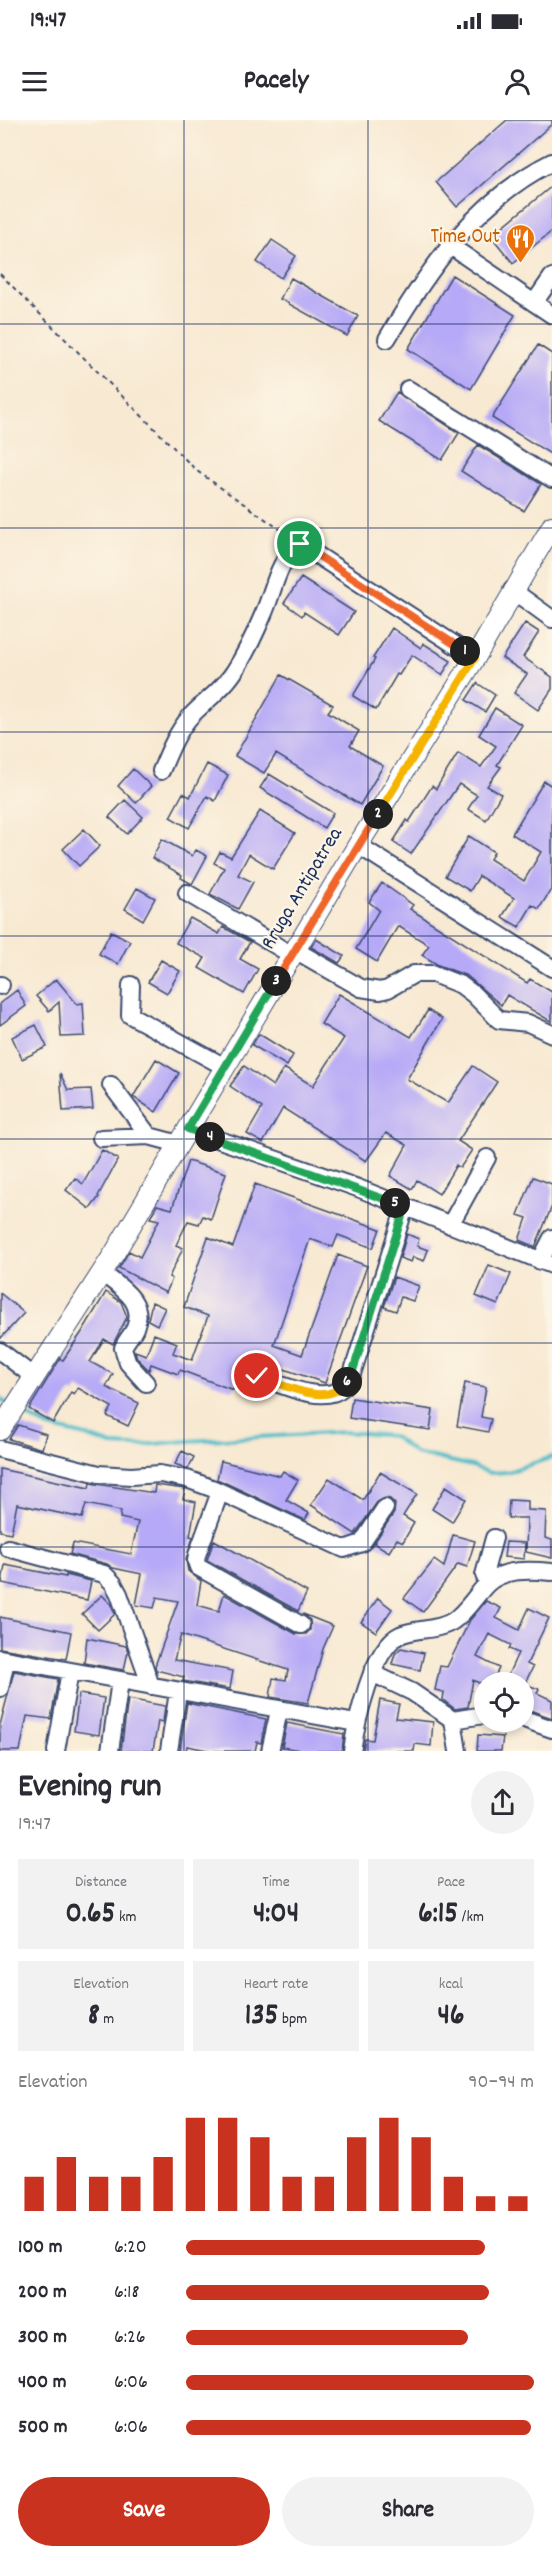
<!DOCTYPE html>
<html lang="en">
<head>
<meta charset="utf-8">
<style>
  body { margin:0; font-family:Dekko,sans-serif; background:#f2f2f3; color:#2b2b33; height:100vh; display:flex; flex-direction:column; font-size:22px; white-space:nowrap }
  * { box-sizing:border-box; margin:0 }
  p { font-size:20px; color:#7c7c81 }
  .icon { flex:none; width:33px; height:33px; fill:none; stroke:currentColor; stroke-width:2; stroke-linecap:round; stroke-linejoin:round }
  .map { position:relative; height:1631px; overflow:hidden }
  .panel { display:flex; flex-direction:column; background:#fff; flex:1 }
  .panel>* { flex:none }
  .tools { position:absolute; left:474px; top:1552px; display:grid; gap:12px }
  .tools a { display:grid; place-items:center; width:60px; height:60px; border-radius:50%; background:#fff; box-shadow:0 3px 9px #0003; font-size:30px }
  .pin { position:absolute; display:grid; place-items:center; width:51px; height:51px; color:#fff; margin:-26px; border:3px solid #fff; border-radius:50%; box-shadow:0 2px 6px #0007 }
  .km { position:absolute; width:30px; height:30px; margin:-15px; border-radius:50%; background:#222; color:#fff; font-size:16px; line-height:30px; text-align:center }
  .round { display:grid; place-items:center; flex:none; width:63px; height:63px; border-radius:32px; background:#f2f2f3 }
  .headline { display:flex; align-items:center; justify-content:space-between; height:102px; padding:0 18px }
  h1 { font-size:33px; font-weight:700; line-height:45px }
  .figures { display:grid; grid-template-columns:repeat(3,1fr); gap:9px; height:102px; padding:6px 18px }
  .figures div { display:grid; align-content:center; border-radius:0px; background:#f2f2f3; text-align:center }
  .figures b { font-size:30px; font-weight:700 }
  .figures small { font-size:16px; font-weight:400 }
  .figures p { font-size:16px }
  .chart { height:168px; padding:12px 18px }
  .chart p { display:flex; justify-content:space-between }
  .chart svg { width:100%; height:108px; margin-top:6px; stroke:#c8321e; stroke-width:6 }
  .cta { display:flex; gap:12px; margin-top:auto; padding:12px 18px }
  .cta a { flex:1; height:69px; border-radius:36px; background:#c8321e; color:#fff; font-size:24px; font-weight:700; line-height:69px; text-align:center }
  .cta a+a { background:#f2f2f3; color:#2b2b33 }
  ul { padding:0 18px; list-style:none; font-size:20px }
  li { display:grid; grid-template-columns:96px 72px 1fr; align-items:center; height:45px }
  li i { height:15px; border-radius:8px; background:#c8321e }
  .status { display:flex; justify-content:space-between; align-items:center; height:42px; padding:0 30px; background:#fff; direction:ltr }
  .status svg { height:16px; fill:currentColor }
  header { display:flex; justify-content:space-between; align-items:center; height:78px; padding:0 18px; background:#fff; font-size:27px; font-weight:700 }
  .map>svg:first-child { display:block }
</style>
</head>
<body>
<div class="status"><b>19:47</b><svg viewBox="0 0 49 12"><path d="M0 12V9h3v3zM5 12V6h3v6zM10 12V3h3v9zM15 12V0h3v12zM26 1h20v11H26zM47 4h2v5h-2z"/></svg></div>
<header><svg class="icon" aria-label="menu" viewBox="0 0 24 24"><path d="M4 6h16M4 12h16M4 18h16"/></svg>Pacely<svg class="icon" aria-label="person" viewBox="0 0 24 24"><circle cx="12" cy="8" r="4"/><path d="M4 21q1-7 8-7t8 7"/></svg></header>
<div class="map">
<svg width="552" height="1631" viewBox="0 0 552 1631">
  <rect width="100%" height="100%" fill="#fcf5e5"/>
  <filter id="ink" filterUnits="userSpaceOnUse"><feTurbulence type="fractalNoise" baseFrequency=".0167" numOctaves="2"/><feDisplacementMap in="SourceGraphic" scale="12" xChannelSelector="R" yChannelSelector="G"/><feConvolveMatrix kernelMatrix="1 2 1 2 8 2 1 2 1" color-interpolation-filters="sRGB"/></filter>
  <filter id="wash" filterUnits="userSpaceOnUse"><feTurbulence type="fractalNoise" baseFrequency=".008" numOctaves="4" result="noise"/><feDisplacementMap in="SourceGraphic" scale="24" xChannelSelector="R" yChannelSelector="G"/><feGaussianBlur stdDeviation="1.35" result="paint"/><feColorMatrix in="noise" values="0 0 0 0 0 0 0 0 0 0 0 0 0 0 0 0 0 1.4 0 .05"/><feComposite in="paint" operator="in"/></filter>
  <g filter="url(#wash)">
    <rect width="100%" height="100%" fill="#f8e9d2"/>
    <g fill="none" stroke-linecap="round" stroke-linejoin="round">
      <path stroke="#50bdca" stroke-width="4" d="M0,1278l8,7
        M20,1292l29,15 37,9 26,9 20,1 55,-5 159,-9 47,4 22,17 57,13 17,7 19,-1 44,-15"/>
    </g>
    <g id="blocks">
      <path fill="#b6a9f7" d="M507,0h45v4l-95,83 -21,-25z
        M552,66v45l-39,32 -22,-27z
        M272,120l24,16 -15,22 -24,-16z
        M452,155l63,40 -44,74 -63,-40z
        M291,158l67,38 -11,20 -67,-37z
        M538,225l14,9v101l-60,-37z
        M397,272l62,41 -17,27 -63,-39z
        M478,325l63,39 -17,27 -63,-40z
        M301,458l53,34 -15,23 -35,-23 -2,4 -18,-13z
        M525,503l14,9 -16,25 29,20v12l-14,21 -24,-17 13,-19 -25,-16z
        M392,508l29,20 2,-5 28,18 -9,14 -30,-20 -13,20 -2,-1 -21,36 -23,-14 22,-37 -2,-1z
        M281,555l52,30 -5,7 31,19 -9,15 33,20 -23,39 -84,-51 -12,19 -29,-17z
        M477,563l18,12 -10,17 -19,-12z
        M495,588l27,17 -25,40 4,2 -14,19 14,8 -15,26 -18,-11 9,-14 -18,-11 -48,70 -18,-12 14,-22 2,2 23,-36 4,3 22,-36 23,14 15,-21 -17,-11z
        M207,644l21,11 -13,26 -8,-5 -18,32 -19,-11 13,-24 7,4z
        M133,649l18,17 -15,17 -18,-17z
        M269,654l64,39 -9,15 -64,-40z
        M544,661l8,5v102l-13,21 -7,-4 -13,22 -17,-10 12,-19 -35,-22 -9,15 -25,-15 24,-40 25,16 -4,7 34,22 17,-29 -29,-18z
        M125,680l18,17 -16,17 -18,-17z
        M260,691l35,22 -22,36 -24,-15 -11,21 15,7 -15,27 -28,-15 14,-26 -10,-5 6,-11 11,5z
        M84,709l16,17 -21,20 -16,-17z
        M162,719l30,17 4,-6 11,6 -15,28 -11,-6 1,-3 -30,-17z
        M382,763l31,22 -3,4 117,74 3,-4 22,13v30l-45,-27 -6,10 -34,-29 -29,-11 -16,-10 7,-10 -31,-19 -21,36 -21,-13 23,-39 -10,-8z
        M137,768l18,10 -12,22 -18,-11z
        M190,798l29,16 4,-7 27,15 -10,17 18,10 -14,25 -45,-26 6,-10 -29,-15z
        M111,811l19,10 -12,23 -19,-10z
        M316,819l28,17 -5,7 -28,-16z
        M161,840l19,11 -13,22 -19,-11z
        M56,859l21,25 6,-1 2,33 -24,1 -2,-35 -10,9 -13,-15z
        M17,870l9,16 -26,19v-22z
        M339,874l72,43 17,-27 14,9 -35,60 41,24 25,-37 24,16 -39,59 14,9 -12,18 -4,-3 -17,29 -22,-14 -5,9 -22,-13 17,-31 -21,-12 -20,28 -83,-53 -20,35 -16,-9 15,-26 -32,-22 14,-20 29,20 11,-18 29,18 31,-48 -23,-14z
        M36,905l11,22 -25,12 -10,-22z
        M259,914l34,21 -6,11 -35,-21z
        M156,939l23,14 -23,39 -23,-15z
        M60,953l8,17 23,-1 2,20 -30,2z
        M102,1030l16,9 -20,37 1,1 -9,12 -24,-19 9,-12 8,6z
        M188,1041l38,12 -15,46 -8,-3 -4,8 -11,-3 -12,24 7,3 -14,29 3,2 -6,14 -47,-25 10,-17 11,6 19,-37 -9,-2 7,-13 15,4z
        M533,1057l19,7v22l-17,41 -16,-7 8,-22 -9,-3z
        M255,1064l125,45 -7,19 -35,-13 -5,12 -23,-8 -36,106 28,10 36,-100 29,11 -42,117 -44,-15 -2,5 -19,-7 -11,3 -7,-2 -9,23 -53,-20 -2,4 -27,-10 -2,6 -12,-12 -2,-7 11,4 8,-21 23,9 -4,10 19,7 16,-44 -24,-9 10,-30 14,-40 25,10z
        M407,1114l12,5 -2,7 11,4 -4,11 -11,-4 -2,5 -11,-4z
        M489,1145l22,9 -13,31 -22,-9z
        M394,1157l25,9 -6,15 -12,-4 -5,14 -12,-4z
        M106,1172l15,10 6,15 -14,27 -9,-5 -14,23 23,12 -7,13 33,16 -11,23 -21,-10 5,-9 -34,-19 -4,6 -3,-2 -18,31 -24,-14 31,-50 3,1 19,-28z
        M0,1173l24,20 -24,26z
        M152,1182l13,6 -8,17 -9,-5z
        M465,1263l21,4 -5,30 10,2 -3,13 -31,-6z
        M352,1278l81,12 -3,20 -81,-12z
        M18,1305l28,9 -4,15 -33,-10z
        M182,1331l12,6 -6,12 -13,-5z
        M221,1341l59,15 3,-5 15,9 -12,20 23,13 -4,7 -88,-41z
        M0,1349l89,19 1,-5 64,10 1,-8 30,4 -2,10 13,3 -6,34 3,1 -7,23 2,11 13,10 -4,24 22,6 5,-17 72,40h10l4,-4v-10l-7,-6 30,12 -10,23 -15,54 -38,-6 3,-19 13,2 2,-10 -107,-35 -7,25 59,11 -3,18 -47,-8 1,-4 -28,-7 -1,-4 23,-65 -21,-4 -3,11 -18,-3 6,-31 -29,-6 -6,-4 -37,-10 3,-11 58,11 7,-32 -18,-4 1,-7 -35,-7 -4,14 -65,-14 -6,29 -11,-2z
        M380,1352l37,22 -14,22 11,7 -11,19 -6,-3 -8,13 -15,-9 20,-30 1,-9 -5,-5 -5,-1 -8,4 -22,32 -44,-29 18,-27 34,22z
        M446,1366l20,13 -14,23 -20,-13z
        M509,1380l19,1v9l18,1 -1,27 7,2v18l-26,-6 1,-34h-19z
        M453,1415l22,6 -8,26 -9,-3 -35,48 -19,-14 30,-38 10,7z
        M214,1420l93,52 -9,19 -91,-51z
        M506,1422l19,1 -1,16 -20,-2z
        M5,1445l61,12v-2l25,6 -4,19 -85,-17z
        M102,1475l9,9 4,10 -17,16 -16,-16z
        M378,1478l14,11 -16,23 -15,-10z
        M486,1481l15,7 -5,10 23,12 10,-22 20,10 -22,46 6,3 -8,16 -17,-8 10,-22 -9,-4 2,-4 -22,-11 -12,23 22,11 -7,15h-13l-6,-3 -5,27 -13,2 -12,-9 1,-8 -9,-2 5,-24 7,1 23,-47z
        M0,1497l71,15 -5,27 -66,-11z
        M87,1518l39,8 2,6 -4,18 -40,-7z
        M401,1528l23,5 -4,17 -28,-6 3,-10z
        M14,1551l44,8 -7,40 -24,-3 -7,35h-20v-26z
        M527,1565l12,4 -2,4 15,7v18l-28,-10v-14z
        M79,1574l25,4 -5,37 -25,-4z
        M128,1579l37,7 -2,16 -5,-1 -5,30h-32z
        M380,1580l19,4 -3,14 37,4 -2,24 -16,-2 -1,7h-51l2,-12 8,1z
        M187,1583l79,16 -5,24 -4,-1 -2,9h-43l-25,-5 -1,5h-6z
        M287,1603l57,11 -2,17h-36l-24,-4z
        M478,1615l25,2 -2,14h-24z"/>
    </g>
  </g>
  <g filter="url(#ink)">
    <use href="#blocks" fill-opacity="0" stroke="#3c4b6f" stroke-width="1.5"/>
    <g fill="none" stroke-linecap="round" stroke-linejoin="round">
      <defs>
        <path id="minor" d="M449,125l103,70
          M534,183l18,-26
          M387,219c42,-71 89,-139 165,-177
          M408,269l144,90
          M512,470l40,29
          M161,651c8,-19 15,-37 28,-53 14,-16 32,-26 45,-46 11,-17 21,-38 29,-57 11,-24 14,-55 37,-71l175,114
          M358,725l194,123
          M187,773l105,62
          M295,830l66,38 19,3 8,-2 26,-15h19l28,11 12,9 26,26 29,3 24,11
          M131,865l-1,30 95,52
          M0,866l1,-1
          M111,965l38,51
          M188,1009l170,59 194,77
          M101,1018l48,-2 30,8
          M450,1105l37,-67
          M540,1141l12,-23
          M102,1153c18,14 44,28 33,55 -3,7 -9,12 -12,20l5,15 18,20
          M0,1231l34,26
          M257,1256c21,7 66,29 85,12 3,-3 6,-8 9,-11l54,-170
          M0,1329l99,25 32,2 29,-2 27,5 27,10 130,60 18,-6 23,-35
          M220,1372l-23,63 -1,6 2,6 103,58
          M8,1428l96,26 9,9 6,11 32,92
          M488,1462l-4,-7 10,-37
          M0,1538l356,65
          M372,1553l40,19 41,28 5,31
          M0,1568l6,-28
          M524,1599l28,10
          M453,1600l31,-5
          M56,1631l14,-80
          M110,1631l10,-70
          M169,1631l9,-59
          M270,1631l9,-40
          M352,1631c4,-28 20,-103 48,-116 16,-7 38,-4 53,-14 14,-10 22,-25 34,-37 16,-16 44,-14 65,-12"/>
        <path id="major" d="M0,1310l114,-176 74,-125 170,-284 117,-187 77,-132"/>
      </defs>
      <use href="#minor" stroke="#3c4b6f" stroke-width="20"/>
      <use href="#major" stroke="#3c4b6f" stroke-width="22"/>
      <path stroke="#3c4b6f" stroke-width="2" stroke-dasharray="4.5 4.5" stroke-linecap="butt" d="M0,154l197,197 91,64"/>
      <use href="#minor" stroke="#fff" stroke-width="16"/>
      <use href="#major" stroke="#fff" stroke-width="20"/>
    </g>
  </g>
  <g fill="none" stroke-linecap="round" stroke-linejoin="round" filter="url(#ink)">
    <defs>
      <path id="split-1" d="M300,424l165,107"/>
      <path id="split-2" d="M378,694l97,-156 -10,-7"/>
      <path id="split-3" d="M276,861l102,-167"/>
      <path id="split-4" d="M210,1017l-22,-8 88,-148"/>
      <path id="split-5" d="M210,1017l185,66"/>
      <path id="split-6" d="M347,1262l4,-5 54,-170 -10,-4"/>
      <path id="split-7" d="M257,1256c26,8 69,33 90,6"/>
    </defs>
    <use href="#split-1" stroke="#fff" stroke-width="12"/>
    <use href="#split-2" stroke="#fff" stroke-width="12"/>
    <use href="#split-3" stroke="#fff" stroke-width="12"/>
    <use href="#split-4" stroke="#fff" stroke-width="12"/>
    <use href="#split-5" stroke="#fff" stroke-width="12"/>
    <use href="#split-6" stroke="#fff" stroke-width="12"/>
    <use href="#split-7" stroke="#fff" stroke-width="12"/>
    <use href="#split-1" stroke="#f0652b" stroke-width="8"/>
    <use href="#split-2" stroke="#f5b400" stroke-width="8"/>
    <use href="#split-3" stroke="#f0652b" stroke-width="8"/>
    <use href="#split-4" stroke="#22a559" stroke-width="8"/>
    <use href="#split-5" stroke="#22a559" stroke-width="8"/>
    <use href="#split-6" stroke="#22a559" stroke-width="8"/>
    <use href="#split-7" stroke="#f5b400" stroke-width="8"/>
  </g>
  <path fill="none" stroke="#1b2f5e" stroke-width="1.5" stroke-opacity="0.55" d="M184,0v1631M368,0v1631M0,204h552M0,408h552M0,612h552M0,816h552M0,1019h552M0,1223h552M0,1427h552"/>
  <defs>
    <symbol id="restaurant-pin" viewBox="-11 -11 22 30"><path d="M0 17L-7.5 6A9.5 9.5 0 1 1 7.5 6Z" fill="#e8710a" stroke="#fcf5e5"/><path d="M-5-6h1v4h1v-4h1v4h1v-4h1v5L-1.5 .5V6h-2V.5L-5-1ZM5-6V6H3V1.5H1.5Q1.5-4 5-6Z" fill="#fff"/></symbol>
  </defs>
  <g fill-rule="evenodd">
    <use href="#restaurant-pin" x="504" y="102" width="33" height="45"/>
  </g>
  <g text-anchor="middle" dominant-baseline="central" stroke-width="4.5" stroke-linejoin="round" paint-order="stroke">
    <g font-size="21" fill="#c56008" stroke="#fcf5e5" text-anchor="end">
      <text x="500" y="118">Time Out</text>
    </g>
    <g font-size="21" fill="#1b2f5e" stroke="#fcf5e5">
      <text transform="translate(303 769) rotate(-59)">Rruga Antipatrea</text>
    </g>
  </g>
</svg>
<div class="tools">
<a><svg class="icon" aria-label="locate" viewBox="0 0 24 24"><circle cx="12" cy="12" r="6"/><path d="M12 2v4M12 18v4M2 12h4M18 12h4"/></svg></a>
</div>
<div class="pin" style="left:300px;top:424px;background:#1e9e55"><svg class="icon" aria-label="arrive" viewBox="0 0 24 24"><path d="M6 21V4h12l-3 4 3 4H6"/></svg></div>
<div class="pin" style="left:257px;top:1256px;background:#d93025"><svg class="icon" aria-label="check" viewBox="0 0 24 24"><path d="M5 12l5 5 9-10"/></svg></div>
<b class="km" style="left:465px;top:531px">1</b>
<b class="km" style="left:378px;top:694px">2</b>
<b class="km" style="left:276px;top:861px">3</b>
<b class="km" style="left:210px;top:1017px">4</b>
<b class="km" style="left:395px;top:1083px">5</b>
<b class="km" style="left:347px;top:1262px">6</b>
</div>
<section class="panel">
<div class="headline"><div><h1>Evening run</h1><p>19:47</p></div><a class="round"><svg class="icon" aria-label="share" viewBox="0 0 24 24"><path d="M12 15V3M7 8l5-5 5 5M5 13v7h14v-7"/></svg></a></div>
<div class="figures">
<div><p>Distance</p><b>0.65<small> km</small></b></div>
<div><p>Time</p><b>4:04</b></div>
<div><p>Pace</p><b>6:15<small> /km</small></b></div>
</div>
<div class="figures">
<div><p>Elevation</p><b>8<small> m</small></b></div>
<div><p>Heart rate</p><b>135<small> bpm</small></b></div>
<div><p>kcal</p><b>46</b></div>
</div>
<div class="chart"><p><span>Elevation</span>90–94 m</p>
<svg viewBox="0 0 160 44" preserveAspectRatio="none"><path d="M5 44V30M15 44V22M25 44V30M35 44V30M45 44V22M55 44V6M65 44V6M75 44V14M85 44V30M95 44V30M105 44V14M115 44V6M125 44V14M135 44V30M145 44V38M155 44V38"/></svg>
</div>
<ul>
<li><b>100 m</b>6:20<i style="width:86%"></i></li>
<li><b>200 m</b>6:18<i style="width:87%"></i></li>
<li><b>300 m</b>6:26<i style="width:81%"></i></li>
<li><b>400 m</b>6:06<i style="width:100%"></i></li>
<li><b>500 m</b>6:06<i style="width:99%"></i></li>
</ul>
<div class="cta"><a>Save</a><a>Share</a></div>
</section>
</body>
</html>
